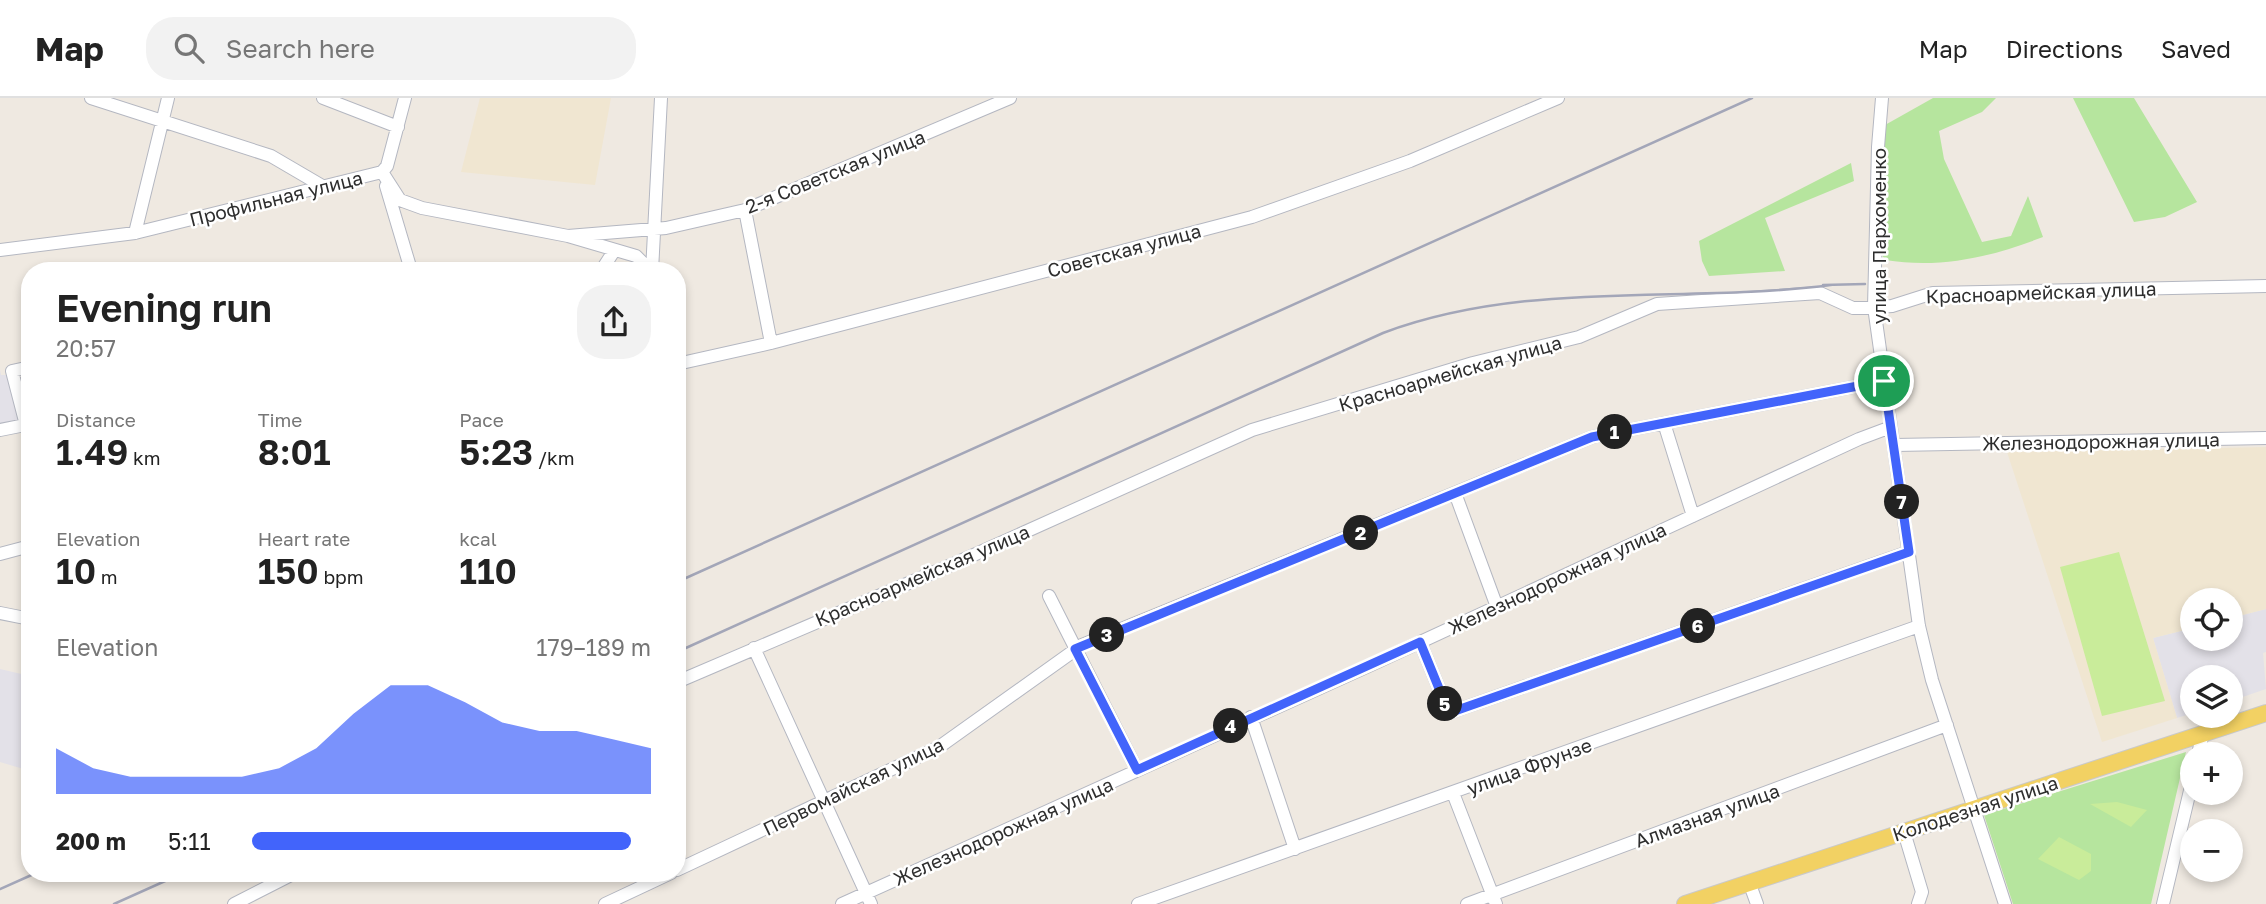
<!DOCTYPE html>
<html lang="en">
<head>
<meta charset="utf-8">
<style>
  body { margin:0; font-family:"Golos Text",sans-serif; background:#f2f2f2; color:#222; height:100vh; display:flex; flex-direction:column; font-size:26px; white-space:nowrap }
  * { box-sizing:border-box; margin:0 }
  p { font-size:23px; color:#767676 }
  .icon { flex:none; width:38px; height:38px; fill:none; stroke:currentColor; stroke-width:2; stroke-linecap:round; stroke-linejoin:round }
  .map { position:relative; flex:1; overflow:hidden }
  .panel { position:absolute; left:21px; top:164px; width:665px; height:620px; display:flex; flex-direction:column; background:#fff; border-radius:28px; box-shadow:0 4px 10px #0003 }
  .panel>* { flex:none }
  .fabs { position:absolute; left:2180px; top:490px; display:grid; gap:14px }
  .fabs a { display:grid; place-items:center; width:63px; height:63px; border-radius:50%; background:#fff; box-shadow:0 4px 10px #0003; font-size:35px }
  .pin { position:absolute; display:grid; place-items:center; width:60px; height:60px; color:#fff; margin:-30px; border:4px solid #fff; border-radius:50%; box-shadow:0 2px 7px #0007 }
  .km { position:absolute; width:35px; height:35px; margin:-18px; border-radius:50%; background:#222; color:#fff; font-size:19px; line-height:35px; text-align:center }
  .round { display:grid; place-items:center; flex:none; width:74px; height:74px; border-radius:28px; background:#f2f2f2 }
  .head { display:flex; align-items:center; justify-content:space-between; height:119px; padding:0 35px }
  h1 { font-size:38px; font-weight:600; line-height:52px }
  .metrics { display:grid; grid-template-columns:repeat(3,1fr); gap:10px; height:119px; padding:7px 35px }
  .metrics div { display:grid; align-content:center }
  .metrics b { font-size:35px; font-weight:600 }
  .metrics small { font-size:19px; font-weight:400 }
  .metrics p { font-size:19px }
  .chart { height:196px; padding:14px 35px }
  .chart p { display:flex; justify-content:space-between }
  .chart svg { width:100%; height:126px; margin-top:7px; fill:#4264fb; opacity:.7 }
  ul { padding:0 35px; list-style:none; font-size:23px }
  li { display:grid; grid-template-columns:112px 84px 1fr; align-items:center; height:52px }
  li i { height:18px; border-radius:9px; background:#4264fb }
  header { display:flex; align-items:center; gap:42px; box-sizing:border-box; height:98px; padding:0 35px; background:#fff; border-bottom:2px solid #e0e0e0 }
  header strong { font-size:33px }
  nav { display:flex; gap:38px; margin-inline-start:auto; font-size:24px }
  .search { width:490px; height:63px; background:#f2f2f2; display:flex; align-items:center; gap:18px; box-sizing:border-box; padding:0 24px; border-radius:28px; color:#767676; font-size:26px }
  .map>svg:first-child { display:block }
</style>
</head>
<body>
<header>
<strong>Map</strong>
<div class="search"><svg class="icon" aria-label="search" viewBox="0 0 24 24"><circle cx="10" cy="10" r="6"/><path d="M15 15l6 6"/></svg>Search here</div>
<nav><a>Map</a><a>Directions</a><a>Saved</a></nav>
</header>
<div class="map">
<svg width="2266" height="806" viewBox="0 0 2266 806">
  <rect width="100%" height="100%" fill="#efe9e1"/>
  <path fill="#e3e1e8" d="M0,272l1,5h7l12,46 -20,4z
    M2266,511v43l-3,1 3,36 -35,12v-24h-38v36l-16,5 -24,-80 40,-10v11h38v-21z
    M0,571l30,7v95l-30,-9z"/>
  <path fill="#f0e6d1" d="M480,0h131l-16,87 -134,-13z
    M2266,349v162l-35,9v-18h-38v28l-40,10 24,80 -75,24 -95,-290z"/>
  <path fill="#b6e59e" d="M1933,0h63l-14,14 -43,19 5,28 38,83 29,-6 17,-40 15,41c-52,20 -102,32 -158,23l-7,-12 7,-123z
    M2073,0h61l63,104 -32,15 -31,5z
    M1851,65l3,18 -89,37 20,53 -76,5 -7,-15 -3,-20z
    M2186,654l-35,152h-138l-29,-89z"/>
  <path fill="#c9ec9a" d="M2119,454l46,149 -63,15 -42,-149z
    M2117,704l30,8 -16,17 -41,-23z
    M2059,739l32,17v17l-12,9 -41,-21z"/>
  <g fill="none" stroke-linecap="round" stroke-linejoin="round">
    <defs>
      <path id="minor" d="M91,0l180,58 53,31
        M323,0l75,29
        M1882,0l-4,49 -4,160 45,319 13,54 73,224
        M382,74l18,28 22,8 146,28 68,20 15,15
        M382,74l5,-6 18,-68
        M386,88l25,84 -5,1
        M745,112l26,133
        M135,135l33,-135
        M568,138l98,-8 79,-18 265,-112
        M0,152l135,-17 247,-61
        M601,173l13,-20
        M652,173l9,-173
        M677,266l94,-21 481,-126 158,-56 148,-63
        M1664,325l29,93
        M26,327l-14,-54 18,-4
        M0,332l30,-6
        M1895,347l371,-7
        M1455,395l42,114
        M0,456l30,-8
        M1049,498l88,174
        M0,515l30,6
        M1420,544l29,71 459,-161
        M754,550l117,256
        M677,584l281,-120 294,-132 221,-67 106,-26 78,-33 163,-11 33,15h13l26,-2 41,-13 333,-7
        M1251,619l44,132
        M2198,656l5,-21
        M1453,695l43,111
        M1904,734l18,60 -4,12
        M677,772l262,-123 143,-102 510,-208 292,-56
        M1749,784l8,22
        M234,806l61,-31
        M605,806l66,-31
        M842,806l533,-241 484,-224 32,-12
        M1138,806l781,-278
        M1467,806l480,-179
        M2163,806l30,-126"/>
      <path id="major" d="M1685,806l581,-191"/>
    </defs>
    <use href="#minor" stroke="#b4b7c1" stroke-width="14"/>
    <use href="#major" stroke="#c9c9c9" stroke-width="18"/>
    <use href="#minor" stroke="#fff" stroke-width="12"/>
    <use href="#major" stroke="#f2d163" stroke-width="16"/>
    <path stroke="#a3a6b8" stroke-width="2.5" d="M1823,187l42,-1
      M677,484l1075,-484
      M677,554l706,-319c144,-54 299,-29 449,-48
      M0,791l36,-16
      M114,806l69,-31"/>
  </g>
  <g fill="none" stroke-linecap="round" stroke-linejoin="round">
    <defs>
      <path id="route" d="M1884,283l25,171 -460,161 -29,-71 -283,128 -62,-121 517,-212z"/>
    </defs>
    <use href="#route" stroke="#fff" stroke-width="14"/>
    <use href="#route" stroke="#4264fb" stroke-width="9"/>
  </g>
  <g text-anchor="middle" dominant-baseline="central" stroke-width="5" stroke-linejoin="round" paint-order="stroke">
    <g font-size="19" fill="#2e2e2e" stroke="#fff">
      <text transform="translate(835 73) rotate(-22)">2-я Советская улица</text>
      <text transform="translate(276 100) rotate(-14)">Профильная улица</text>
      <text transform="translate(1878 138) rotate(-90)">улица Пархоменко</text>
      <text transform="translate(1124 152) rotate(-15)">Советская улица</text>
      <text transform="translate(2041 194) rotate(-2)">Красноармейская улица</text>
      <text transform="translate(1450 275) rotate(-16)">Красноармейская улица</text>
      <text transform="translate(2101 343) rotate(-1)">Железнодорожная улица</text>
      <text transform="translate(922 477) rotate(-23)">Красноармейская улица</text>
      <text transform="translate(1557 480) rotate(-25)">Железнодорожная улица</text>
      <text transform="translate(1529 668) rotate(-20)">улица Фрунзе</text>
      <text transform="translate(853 688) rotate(-26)">Первомайская улица</text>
      <text transform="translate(1975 710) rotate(-18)">Колодезная улица</text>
      <text transform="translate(1707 717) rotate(-20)">Алмазная улица</text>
      <text transform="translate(1003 733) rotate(-24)">Железнодорожная улица</text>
    </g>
  </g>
</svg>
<div class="fabs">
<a><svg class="icon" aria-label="locate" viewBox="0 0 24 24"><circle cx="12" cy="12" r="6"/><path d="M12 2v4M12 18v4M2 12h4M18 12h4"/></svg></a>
<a><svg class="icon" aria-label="layers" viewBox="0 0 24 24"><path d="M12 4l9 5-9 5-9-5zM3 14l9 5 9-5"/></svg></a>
<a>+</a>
<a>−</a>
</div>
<div class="pin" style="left:1884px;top:283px;background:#1e9e55"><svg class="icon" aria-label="arrive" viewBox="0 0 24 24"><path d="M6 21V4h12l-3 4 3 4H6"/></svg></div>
<b class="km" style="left:1615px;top:334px">1</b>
<b class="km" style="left:1361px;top:435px">2</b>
<b class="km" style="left:1107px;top:537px">3</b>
<b class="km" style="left:1231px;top:628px">4</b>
<b class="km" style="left:1445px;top:606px">5</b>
<b class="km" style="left:1698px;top:528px">6</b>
<b class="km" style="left:1902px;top:404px">7</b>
<section class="panel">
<div class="head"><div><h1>Evening run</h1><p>20:57</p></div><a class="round"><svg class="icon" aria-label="share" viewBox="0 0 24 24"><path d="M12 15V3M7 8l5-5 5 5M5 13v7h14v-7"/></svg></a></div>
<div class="metrics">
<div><p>Distance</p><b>1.49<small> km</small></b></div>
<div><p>Time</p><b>8:01</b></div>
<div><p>Pace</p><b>5:23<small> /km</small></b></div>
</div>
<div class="metrics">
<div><p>Elevation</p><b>10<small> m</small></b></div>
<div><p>Heart rate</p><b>150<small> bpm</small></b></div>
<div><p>kcal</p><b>110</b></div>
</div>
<div class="chart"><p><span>Elevation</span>179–189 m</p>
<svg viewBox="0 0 160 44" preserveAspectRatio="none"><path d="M0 44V28L10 35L20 38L30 38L40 38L50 38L60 35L70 28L80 16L90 6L100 6L110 12L120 19L130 22L140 22L150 25L160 28V44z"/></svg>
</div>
<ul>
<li><b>200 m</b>5:11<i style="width:95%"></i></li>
</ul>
</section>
</div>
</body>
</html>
